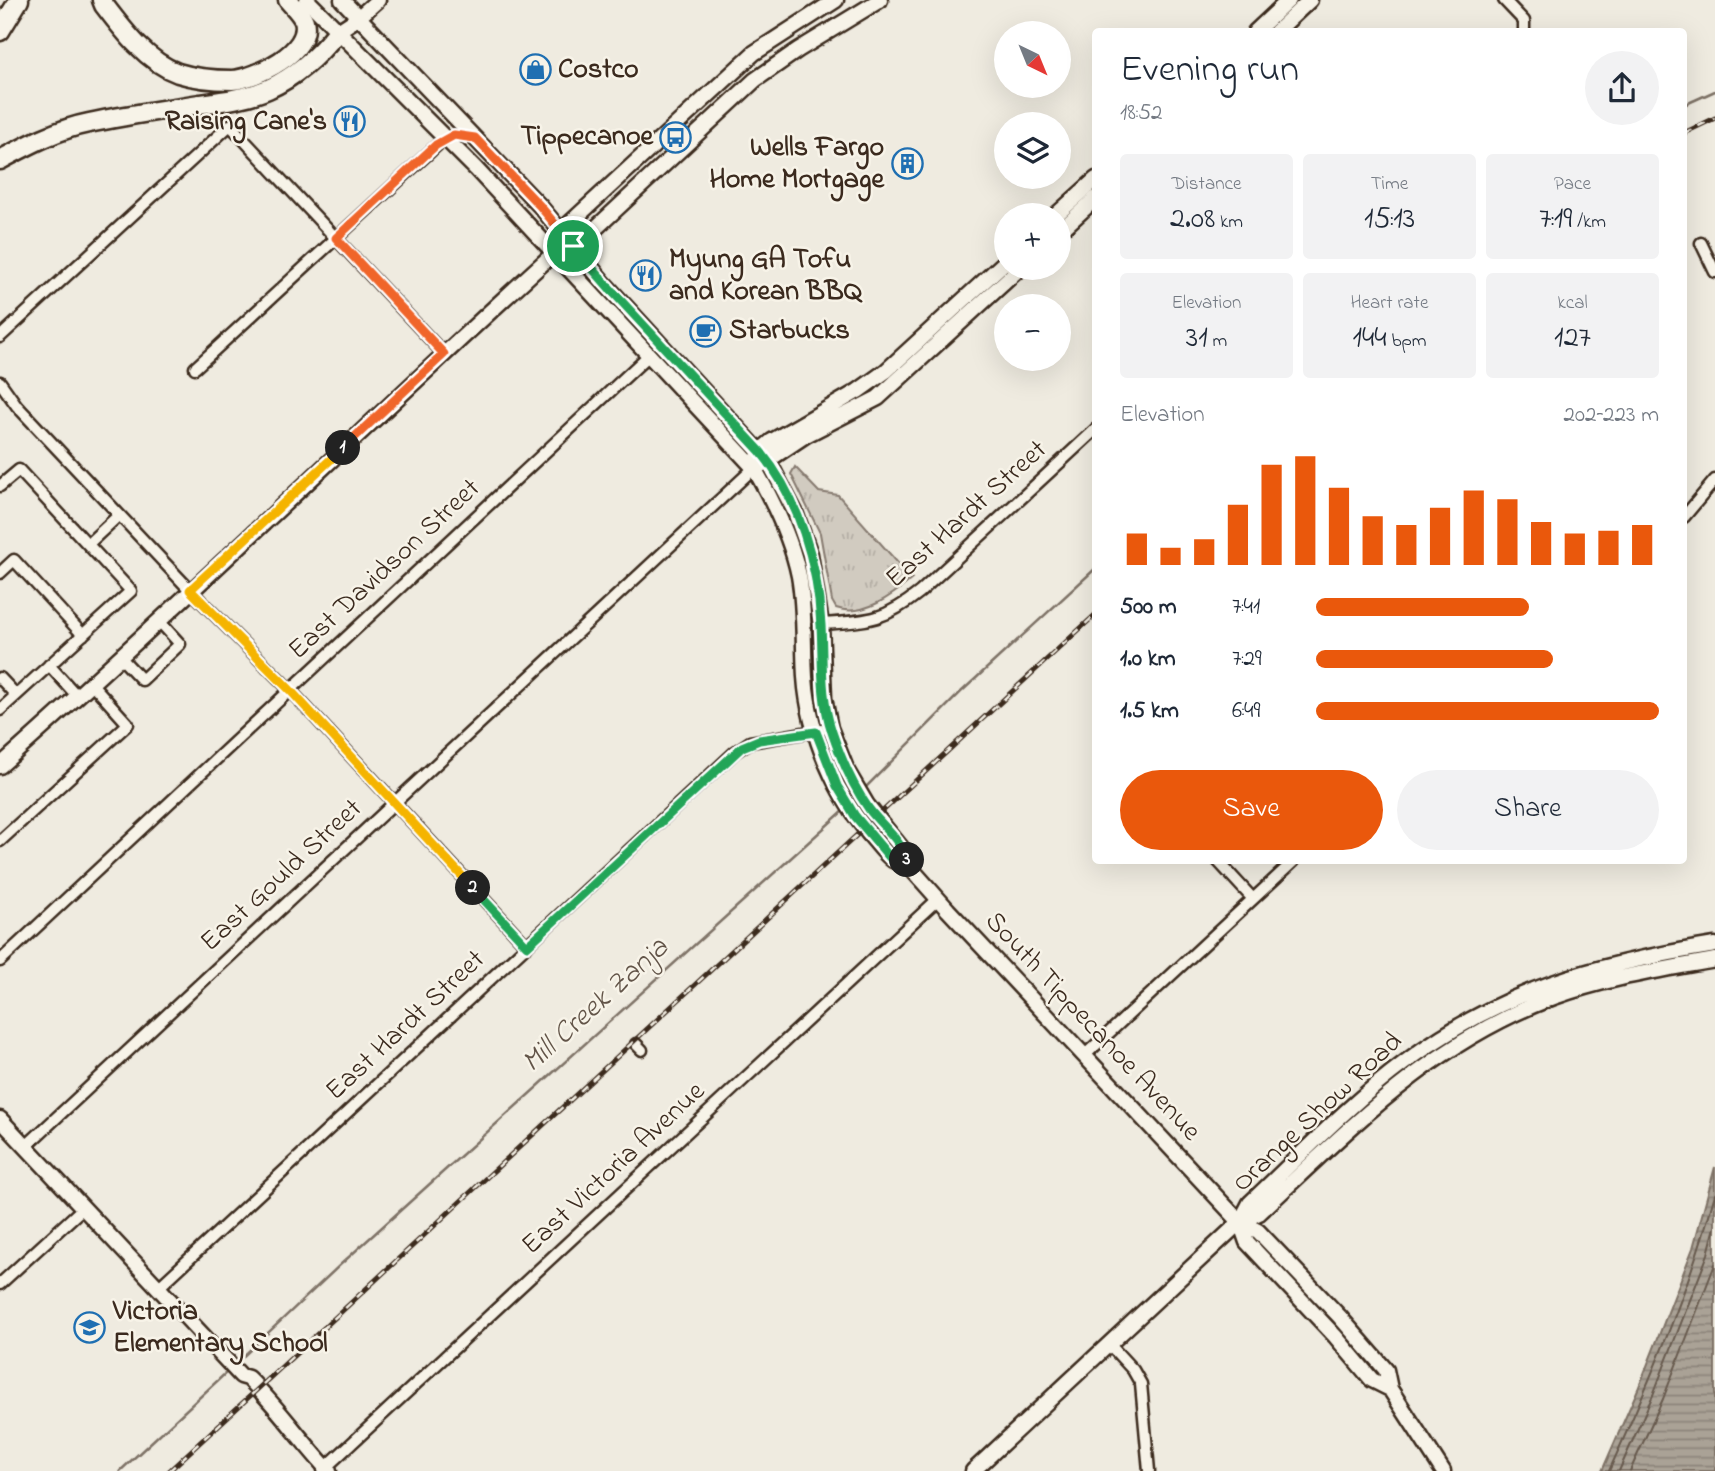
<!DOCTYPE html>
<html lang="en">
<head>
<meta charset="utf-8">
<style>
  body { margin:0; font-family:"Indie Flower",sans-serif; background:#f2f2f3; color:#1f2937; height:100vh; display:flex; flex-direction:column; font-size:26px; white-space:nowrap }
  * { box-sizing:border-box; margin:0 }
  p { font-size:23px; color:#747a83 }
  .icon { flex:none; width:38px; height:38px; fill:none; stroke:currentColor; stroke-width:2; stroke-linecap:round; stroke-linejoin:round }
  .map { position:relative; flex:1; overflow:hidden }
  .side { position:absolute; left:1092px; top:28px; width:595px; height:836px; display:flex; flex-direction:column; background:#fff; border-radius:7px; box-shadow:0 7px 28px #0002 }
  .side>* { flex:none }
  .needle { width:46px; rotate:137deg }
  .tools { position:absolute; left:994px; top:21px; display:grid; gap:14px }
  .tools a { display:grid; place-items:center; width:77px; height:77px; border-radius:50%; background:#fff; box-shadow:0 7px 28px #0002; font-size:35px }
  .pin { position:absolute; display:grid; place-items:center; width:60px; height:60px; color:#fff; margin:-30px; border:4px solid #fff; border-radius:50%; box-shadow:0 2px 7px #0007 }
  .km { position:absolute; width:35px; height:35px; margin:-18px; border-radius:50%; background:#222; color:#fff; font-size:19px; line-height:35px; text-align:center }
  .round { display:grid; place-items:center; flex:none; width:74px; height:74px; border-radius:37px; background:#f2f2f3 }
  .head { display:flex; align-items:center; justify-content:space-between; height:119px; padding:0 28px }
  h1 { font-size:38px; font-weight:600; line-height:52px }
  .figures { display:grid; grid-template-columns:repeat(3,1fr); gap:10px; height:119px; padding:7px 28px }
  .figures div { display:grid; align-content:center; border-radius:7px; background:#f2f2f3; text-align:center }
  .figures b { font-size:30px; font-weight:600 }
  .figures small { font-size:19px; font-weight:400 }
  .figures p { font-size:19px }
  .chart { height:196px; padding:14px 28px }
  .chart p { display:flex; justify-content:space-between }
  .chart svg { width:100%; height:126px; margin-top:7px; stroke:#ea580c; stroke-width:6 }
  .button { display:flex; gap:14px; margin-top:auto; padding:14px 28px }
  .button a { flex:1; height:80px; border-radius:42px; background:#ea580c; color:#fff; font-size:28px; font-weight:600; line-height:80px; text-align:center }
  .button a+a { background:#f2f2f3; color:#1f2937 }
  ul { padding:0 28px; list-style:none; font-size:23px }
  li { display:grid; grid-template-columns:112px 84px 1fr; align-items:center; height:52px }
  li i { height:18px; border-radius:9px; background:#ea580c }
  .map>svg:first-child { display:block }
</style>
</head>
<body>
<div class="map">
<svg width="1715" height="1471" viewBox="0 0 1715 1471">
  <defs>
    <pattern id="grass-tufts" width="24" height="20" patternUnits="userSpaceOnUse" patternTransform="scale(1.75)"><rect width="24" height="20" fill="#d1cbc0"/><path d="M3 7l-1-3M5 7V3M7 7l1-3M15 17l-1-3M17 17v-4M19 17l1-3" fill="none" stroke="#b4aea5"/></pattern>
    <pattern id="water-rules" width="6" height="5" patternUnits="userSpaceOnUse" patternTransform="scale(1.75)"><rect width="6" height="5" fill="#aaa296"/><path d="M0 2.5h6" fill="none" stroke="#8c847a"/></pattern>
  </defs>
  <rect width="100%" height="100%" fill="#efebe0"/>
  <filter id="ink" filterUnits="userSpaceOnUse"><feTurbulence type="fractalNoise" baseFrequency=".0143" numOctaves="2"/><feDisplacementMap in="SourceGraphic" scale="14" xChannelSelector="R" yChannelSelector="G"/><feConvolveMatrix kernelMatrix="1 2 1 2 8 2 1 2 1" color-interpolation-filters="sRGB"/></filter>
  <g filter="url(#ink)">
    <path fill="url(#grass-tufts)" stroke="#867a6f" stroke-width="2" d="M795,467l24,25 19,3 74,84c-19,16 -49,39 -76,29l-4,-7 -12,-68 -29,-59z"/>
    <path fill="url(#water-rules)" stroke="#7e7266" stroke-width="2" d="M1715,1167v304h-113l36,-82 55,-141z"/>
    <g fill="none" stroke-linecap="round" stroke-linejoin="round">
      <path stroke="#675a4e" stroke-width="2" d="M1609,1471c41,-90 80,-182 106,-277
        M1619,1471l34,-76 55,-141 7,-27
        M1630,1471l33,-72 52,-135"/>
      <path stroke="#7e7266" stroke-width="2.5" d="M1684,105l31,-14
        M863,790l98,-98 135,-124
        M235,1364l105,-99 504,-455
        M120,1471l108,-100"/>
      <defs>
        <path id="street" d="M1504,0l20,21v11
          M1701,243l14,29
          M0,337l230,-212 214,229
          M195,368l250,-230
          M0,382l17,24 173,184 100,100 237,256
          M0,486l19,-16 112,121 -131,119
          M1684,517l31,-37
          M88,544l31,-29
          M0,573l14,-13 69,75
          M821,624c45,-3 62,-2 99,-32l176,-163
          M121,658l21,22 38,-36 -20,-22
          M49,665l29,32
          M0,678l16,17
          M0,841l128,-117 -36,-40
          M1218,861l35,38
          M0,961l648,-605
          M636,1044l6,6
          M1084,1056l210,-195
          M26,1146l728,-678
          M0,1284l83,-76
          M158,1288l577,-536 15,-10 71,-12
          M1109,1344l24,26 8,14 8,87
          M323,1470l615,-571"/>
        <path id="secondary" d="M307,0l169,169 278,299c19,33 37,69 45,108 6,33 4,67 6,101 4,58 31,120 70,164 5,6 12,15 18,19 4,2 11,4 15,5
          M342,0l198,206 65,78 164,178 26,50 15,42 11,70 3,74 6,30 17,43 20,34 37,46 4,14 40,45 292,312 18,9 81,85 47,54 4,19 53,82
          M338,31l20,-13 20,-18
          M1255,32l34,-32
          M1276,32l34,-32
          M1056,215l40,-36
          M1059,232l37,-34
          M559,240l11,-17 184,-170 82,-53
          M758,457l2,-6 12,-10 86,-50 28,-20 120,-110
          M761,465l45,-30 72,-37 142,-130
          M0,766c188,-167 367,-343 553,-512l30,-14 172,-160 43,-30 82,-50
          M0,1119l241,257 7,2c30,29 53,63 81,93
          M1240,1222l10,-19c50,-47 99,-99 154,-140 98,-74 192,-99 311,-118
          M1240,1222l7,20 88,94 37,44 18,9
          M973,1471l267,-249 19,-9c94,-87 172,-170 295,-216 52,-19 107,-27 161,-37"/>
        <path id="highway" d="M102,0l2,5c19,25 43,57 74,68 16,5 37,7 54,7 23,-1 81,-29 72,-59 -3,-8 -11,-15 -16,-21
          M0,31l19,-31
          M0,160c28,-15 58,-31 89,-37 37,-8 74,-13 111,-19 23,-3 47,-6 68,-15 29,-13 51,-34 70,-58"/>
      </defs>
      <use href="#street" stroke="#3b2a1e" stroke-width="15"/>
      <use href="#secondary" stroke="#3b2a1e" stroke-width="19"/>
      <use href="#highway" stroke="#3b2a1e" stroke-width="23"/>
      <use href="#street" stroke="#f7f3e8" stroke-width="10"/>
      <use href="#secondary" stroke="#f7f3e8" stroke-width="14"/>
      <use href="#highway" stroke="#f7f3e8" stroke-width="18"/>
      <defs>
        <path id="rail" d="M1684,133l31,-15
          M169,1471l927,-857"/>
      </defs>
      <use href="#rail" stroke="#3b2a1e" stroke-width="5"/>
      <use href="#rail" stroke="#f7f3e8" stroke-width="2.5" stroke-dasharray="8" stroke-linecap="butt"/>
    </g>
  </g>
  <g fill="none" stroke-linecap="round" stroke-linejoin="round" filter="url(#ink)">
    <defs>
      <path id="split-1" d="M343,448l101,-94 -108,-116 100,-93 18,-10 21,3 65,68 33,40"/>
      <path id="split-2" d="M343,448l-153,142 100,100 183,198"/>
      <path id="split-3" d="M473,888l54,58 215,-199 17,-7 57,-8 21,54 18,30 37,44 16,5 -1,-5"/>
      <path id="split-4" d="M573,246l39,45 148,160c39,47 58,113 61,174 2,36 -1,72 11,107 9,27 20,53 37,77 12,16 32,31 38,51"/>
    </defs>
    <use href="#split-1" stroke="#fff" stroke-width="14"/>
    <use href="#split-2" stroke="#fff" stroke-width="14"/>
    <use href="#split-3" stroke="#fff" stroke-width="14"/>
    <use href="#split-4" stroke="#fff" stroke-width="14"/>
    <use href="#split-1" stroke="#f0652b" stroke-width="9"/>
    <use href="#split-2" stroke="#f5b400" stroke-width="9"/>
    <use href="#split-3" stroke="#22a559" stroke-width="9"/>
    <use href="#split-4" stroke="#22a559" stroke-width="9"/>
  </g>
  <defs>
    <symbol id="shop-ring" viewBox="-11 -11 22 22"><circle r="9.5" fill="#f7f3e8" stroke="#1f6fb2" stroke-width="1.5"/><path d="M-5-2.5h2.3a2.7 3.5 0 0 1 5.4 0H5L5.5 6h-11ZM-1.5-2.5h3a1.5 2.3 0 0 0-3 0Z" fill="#1f6fb2"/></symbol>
    <symbol id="restaurant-ring" viewBox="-11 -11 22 22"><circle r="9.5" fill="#f7f3e8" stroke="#1f6fb2" stroke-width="1.5"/><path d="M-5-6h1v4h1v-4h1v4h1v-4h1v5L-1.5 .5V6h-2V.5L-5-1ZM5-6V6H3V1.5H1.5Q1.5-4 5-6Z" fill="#1f6fb2"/></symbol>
    <symbol id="bus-ring" viewBox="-11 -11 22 22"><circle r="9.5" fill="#f7f3e8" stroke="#1f6fb2" stroke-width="1.5"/><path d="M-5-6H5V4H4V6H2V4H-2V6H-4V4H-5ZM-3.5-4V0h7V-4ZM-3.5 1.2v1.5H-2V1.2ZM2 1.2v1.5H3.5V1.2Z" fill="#1f6fb2"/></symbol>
    <symbol id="building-ring" viewBox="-11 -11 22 22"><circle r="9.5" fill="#f7f3e8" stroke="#1f6fb2" stroke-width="1.5"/><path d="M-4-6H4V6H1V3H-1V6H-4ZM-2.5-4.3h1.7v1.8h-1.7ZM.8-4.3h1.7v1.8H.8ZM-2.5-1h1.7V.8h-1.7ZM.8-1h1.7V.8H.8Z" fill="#1f6fb2"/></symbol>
    <symbol id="cafe-ring" viewBox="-11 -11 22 22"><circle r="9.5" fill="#f7f3e8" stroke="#1f6fb2" stroke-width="1.5"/><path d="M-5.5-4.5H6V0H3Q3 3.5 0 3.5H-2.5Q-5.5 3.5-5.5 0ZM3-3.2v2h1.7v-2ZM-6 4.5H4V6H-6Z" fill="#1f6fb2"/></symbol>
    <symbol id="school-ring" viewBox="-11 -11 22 22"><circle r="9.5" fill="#f7f3e8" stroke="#1f6fb2" stroke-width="1.5"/><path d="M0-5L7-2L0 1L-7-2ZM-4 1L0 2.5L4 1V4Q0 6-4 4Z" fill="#1f6fb2"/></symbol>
  </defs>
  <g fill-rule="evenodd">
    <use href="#shop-ring" x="518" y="52" width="35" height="35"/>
    <use href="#restaurant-ring" x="332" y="104" width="35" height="35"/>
    <use href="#bus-ring" x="658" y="120" width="35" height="35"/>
    <use href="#building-ring" x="890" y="146" width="35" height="35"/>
    <use href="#restaurant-ring" x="628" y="258" width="35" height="35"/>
    <use href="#cafe-ring" x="688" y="314" width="35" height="35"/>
    <use href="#school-ring" x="72" y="1310" width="35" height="35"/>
  </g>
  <g text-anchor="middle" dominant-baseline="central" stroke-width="5" stroke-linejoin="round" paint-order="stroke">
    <g font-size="28" font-weight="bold" fill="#3b2a1e" stroke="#f7f3e8" text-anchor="start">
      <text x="558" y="70">Costco</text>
      <text x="327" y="122" text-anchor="end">Raising Cane's</text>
      <text x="653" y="137" text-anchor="end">Tippecanoe</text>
      <text x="884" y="148" text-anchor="end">Wells Fargo<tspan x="884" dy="32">Home Mortgage</tspan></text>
      <text x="669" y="260">Myung GA Tofu<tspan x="669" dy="32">and Korean BBQ</tspan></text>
      <text x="729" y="331">Starbucks</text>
      <text x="113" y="1312">Victoria<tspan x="113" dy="32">Elementary School</tspan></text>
    </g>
    <g font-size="28" fill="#3b2a1e" stroke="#f7f3e8">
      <text transform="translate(967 515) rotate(-42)">East Hardt Street</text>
      <text transform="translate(385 570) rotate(-43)">East Davidson Street</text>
      <text transform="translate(282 876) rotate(-43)">East Gould Street</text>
      <text transform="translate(406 1026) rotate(-43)">East Hardt Street</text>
      <text transform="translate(1092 1027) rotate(47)">South Tippecanoe Avenue</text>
      <text transform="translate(1318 1113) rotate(-43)">Orange Show Road</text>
      <text transform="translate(614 1169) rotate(-43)">East Victoria Avenue</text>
    </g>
    <g font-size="30" font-style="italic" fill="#625448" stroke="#f7f3e8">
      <text transform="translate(596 1006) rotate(-42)">Mill Creek Zanja</text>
    </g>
  </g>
</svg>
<div class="tools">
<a><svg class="needle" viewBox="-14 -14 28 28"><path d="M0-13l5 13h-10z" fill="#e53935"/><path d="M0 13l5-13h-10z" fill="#747a83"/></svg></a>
<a><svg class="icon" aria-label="layers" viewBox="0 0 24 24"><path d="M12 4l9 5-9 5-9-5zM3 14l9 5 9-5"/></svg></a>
<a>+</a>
<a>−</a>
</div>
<div class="pin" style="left:573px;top:246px;background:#1e9e55"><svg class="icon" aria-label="arrive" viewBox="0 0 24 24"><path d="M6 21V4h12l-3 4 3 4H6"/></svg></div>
<b class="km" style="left:343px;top:448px">1</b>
<b class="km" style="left:473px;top:888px">2</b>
<b class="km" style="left:907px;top:860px">3</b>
<section class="side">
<div class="head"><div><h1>Evening run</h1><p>18:52</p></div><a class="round"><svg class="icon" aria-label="share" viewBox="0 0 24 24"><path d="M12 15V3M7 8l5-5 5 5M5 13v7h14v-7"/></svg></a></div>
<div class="figures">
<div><p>Distance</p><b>2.08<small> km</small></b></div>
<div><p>Time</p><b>15:13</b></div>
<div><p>Pace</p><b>7:19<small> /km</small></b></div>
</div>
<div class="figures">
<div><p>Elevation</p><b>31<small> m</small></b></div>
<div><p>Heart rate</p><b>144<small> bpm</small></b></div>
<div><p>kcal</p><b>127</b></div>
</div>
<div class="chart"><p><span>Elevation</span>202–223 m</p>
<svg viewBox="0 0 160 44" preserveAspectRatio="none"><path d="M5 44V33M15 44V38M25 44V35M35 44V23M45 44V9M55 44V6M65 44V17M75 44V27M85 44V30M95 44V24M105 44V18M115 44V21M125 44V29M135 44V33M145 44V32M155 44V30"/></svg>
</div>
<ul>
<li><b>500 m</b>7:41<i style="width:62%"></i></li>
<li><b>1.0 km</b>7:29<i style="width:69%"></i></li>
<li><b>1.5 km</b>6:49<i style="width:100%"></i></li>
</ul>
<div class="button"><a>Save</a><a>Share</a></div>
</section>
</div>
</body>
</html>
